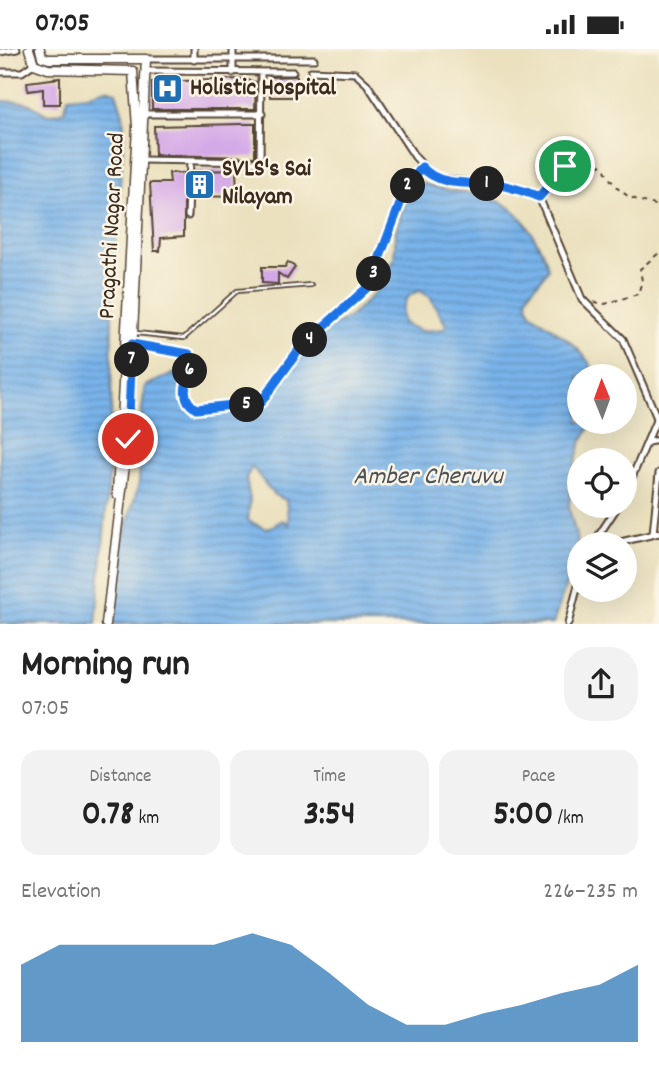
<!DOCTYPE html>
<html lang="en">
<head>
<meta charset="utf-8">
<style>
  body { margin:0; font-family:Dekko,sans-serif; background:#f2f2f2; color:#222; height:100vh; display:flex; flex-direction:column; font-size:26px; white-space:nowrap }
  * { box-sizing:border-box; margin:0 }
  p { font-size:23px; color:#767676 }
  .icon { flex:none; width:38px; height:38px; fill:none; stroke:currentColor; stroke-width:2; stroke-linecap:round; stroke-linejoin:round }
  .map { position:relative; height:575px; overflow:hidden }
  .drawer { display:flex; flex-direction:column; background:#fff; flex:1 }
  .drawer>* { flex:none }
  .needle { width:46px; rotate:359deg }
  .fabs { position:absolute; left:567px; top:315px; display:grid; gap:14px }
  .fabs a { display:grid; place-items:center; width:70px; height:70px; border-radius:50%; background:#fff; box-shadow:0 7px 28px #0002; font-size:35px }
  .pin { position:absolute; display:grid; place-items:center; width:60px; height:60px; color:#fff; margin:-30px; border:4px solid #fff; border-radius:50%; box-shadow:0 2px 7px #0007 }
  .km { position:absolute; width:35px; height:35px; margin:-18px; border-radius:50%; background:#222; color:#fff; font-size:19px; line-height:35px; text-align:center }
  .round { display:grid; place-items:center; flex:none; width:74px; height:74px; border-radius:28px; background:#f2f2f2 }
  .headline { display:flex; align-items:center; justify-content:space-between; height:119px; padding:0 21px }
  h1 { font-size:38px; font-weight:700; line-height:52px }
  .figures { display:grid; grid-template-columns:repeat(3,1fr); gap:10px; height:119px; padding:7px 21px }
  .figures div { display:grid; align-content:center; border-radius:18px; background:#f2f2f2; text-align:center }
  .figures b { font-size:35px; font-weight:700 }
  .figures small { font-size:19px; font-weight:400 }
  .figures p { font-size:19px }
  .chart { height:196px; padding:14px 21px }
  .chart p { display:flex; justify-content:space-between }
  .chart svg { width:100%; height:126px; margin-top:7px; fill:#1f6fb2; opacity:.7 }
  .status { display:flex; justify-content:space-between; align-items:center; height:49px; padding:0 35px; background:#fff; direction:ltr }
  .status svg { height:19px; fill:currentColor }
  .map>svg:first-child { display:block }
</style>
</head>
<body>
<div class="status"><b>07:05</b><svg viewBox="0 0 49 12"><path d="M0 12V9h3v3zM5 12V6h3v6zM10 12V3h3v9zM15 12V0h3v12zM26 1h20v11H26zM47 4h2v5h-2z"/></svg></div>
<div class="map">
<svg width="659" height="575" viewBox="0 0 659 575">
  <defs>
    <pattern id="water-rules" width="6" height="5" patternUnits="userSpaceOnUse" patternTransform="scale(1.75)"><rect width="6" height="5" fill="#78b3ea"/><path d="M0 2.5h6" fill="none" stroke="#6492bd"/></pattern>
  </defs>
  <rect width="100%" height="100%" fill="#fcf5e5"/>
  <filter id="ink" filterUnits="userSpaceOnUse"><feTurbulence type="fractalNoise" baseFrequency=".0143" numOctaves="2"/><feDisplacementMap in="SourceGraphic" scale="14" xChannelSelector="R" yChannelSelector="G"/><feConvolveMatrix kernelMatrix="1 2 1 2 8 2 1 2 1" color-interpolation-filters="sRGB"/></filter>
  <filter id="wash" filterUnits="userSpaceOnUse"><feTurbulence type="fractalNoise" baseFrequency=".00686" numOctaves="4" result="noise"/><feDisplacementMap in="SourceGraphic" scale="28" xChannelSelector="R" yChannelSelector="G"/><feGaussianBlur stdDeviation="1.57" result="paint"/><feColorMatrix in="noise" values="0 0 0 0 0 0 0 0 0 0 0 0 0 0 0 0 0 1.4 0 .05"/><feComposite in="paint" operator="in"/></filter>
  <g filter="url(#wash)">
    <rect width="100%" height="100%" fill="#ebe1bf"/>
    <path fill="url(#water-rules)" stroke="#5a6e84" stroke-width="2" fill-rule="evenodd" d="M106,40l10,3 7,22 1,18 -12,161 -1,162 -15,169h-96v-523l26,1 22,13 16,-4 4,-14 19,-2z
      M422,134c46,17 83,1 111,52 6,11 14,22 15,34 -9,19 -29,20 -17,44 25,19 53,33 65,63h-17v46h14l-12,21 -10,35 -2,30 10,38 -26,78h-441l7,-71 20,-70 1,-58 5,-39 30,-13 10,4 -3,12 4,15 9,7h10l50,-5 13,-7 34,-50 13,-8 5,-8 30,-16 31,-30 13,-28 2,-29 15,-44zM420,242l10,6 16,28 -2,4 -23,2 -17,-7c-6,-14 1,-30 16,-33zM252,418l22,28 12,5 3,25 -6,-5 -16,9 -19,-8 2,-21 -4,-22z"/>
    <g id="blocks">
      <path fill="#d4a9e7" d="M297,27v21h-27v-20z
        M60,29v26h-17v-15l-15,2 -1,-9z
        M242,30l14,3 -1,27h-103v-27z
        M242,75h13v33l-100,-2 -1,-29z
        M236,121l1,27 -43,-1 1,-25z
        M169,124h15v63l-23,2 -1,13h-6l-4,-68h20z
        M288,213l7,5 -8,12 -9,-6v11l-16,-1v-16h23z"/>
    </g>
  </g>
  <g filter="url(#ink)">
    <use href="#blocks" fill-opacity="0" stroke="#554536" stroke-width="2"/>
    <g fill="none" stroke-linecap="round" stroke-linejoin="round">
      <defs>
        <path id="service" d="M136,284l48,5 53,-47 74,-6"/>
        <path id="minor" d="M194,0v11
          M233,0v24
          M0,3l17,-3
          M146,10h168
          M146,22l147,1
          M311,22l44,2 12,11 48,73 20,21 65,7 39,12 43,102 41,40 34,79 -32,76
          M0,23h22l13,-9
          M144,65h118
          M142,111l118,2 1,-90
          M188,167l2,-55
          M133,295l56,10 4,8c-5,17 -16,35 3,47l65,-7 40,-55 68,-61 37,-98 16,-21
          M648,393l11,-2
          M653,485l6,-61
          M593,495l25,-38
          M612,495l47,-11
          M568,575l11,-43"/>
        <path id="secondary" d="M29,0l5,15 14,5 85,2 4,56 -20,367
          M40,0l2,8 7,2h97l-18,380 -22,185"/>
      </defs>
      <use href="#service" stroke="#554536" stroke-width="6"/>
      <use href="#minor" stroke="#554536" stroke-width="9"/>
      <use href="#secondary" stroke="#554536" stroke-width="11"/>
      <path stroke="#554536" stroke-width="2" stroke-dasharray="5 5" stroke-linecap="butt" d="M542,144l23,-27 17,-7 21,7c14,29 25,32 56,40
        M594,253l11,2 33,-10 4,-13 -2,-12 19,-16"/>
      <use href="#service" stroke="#fff" stroke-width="2.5"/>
      <use href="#minor" stroke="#fff" stroke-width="5"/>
      <use href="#secondary" stroke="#fff" stroke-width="8"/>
    </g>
  </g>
  <g fill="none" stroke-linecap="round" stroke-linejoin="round" filter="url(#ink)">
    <defs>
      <path id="route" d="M128,390l4,-95 57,10 4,8c-5,17 -16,35 3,47l65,-7 40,-55 68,-61 37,-98 16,-21c18,22 55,14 79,18 13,3 26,7 38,12l26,-31"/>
    </defs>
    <use href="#route" stroke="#fff" stroke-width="14"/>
    <use href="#route" stroke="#1a73e8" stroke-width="9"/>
  </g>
  <defs>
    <symbol id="hospital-square" viewBox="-11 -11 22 22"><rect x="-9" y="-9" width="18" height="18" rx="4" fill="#1f6fb2" stroke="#fcf5e5"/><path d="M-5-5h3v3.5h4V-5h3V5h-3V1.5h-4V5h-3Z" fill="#fff"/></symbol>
    <symbol id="building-square" viewBox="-11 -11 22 22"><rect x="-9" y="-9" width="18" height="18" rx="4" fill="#1f6fb2" stroke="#fcf5e5"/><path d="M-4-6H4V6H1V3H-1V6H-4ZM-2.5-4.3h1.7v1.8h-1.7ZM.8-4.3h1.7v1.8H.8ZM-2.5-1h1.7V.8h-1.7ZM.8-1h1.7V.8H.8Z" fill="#fff"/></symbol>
  </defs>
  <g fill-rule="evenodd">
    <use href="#hospital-square" x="150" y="22" width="35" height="35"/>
    <use href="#building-square" x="182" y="118" width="35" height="35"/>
  </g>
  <g text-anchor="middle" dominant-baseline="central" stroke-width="5" stroke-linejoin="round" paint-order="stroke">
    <g font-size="24" font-weight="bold" fill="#3b2a1e" stroke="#fcf5e5" text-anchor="start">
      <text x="190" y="40">Holistic Hospital</text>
      <text x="222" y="121">SVLS's Sai<tspan x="222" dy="28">Nilayam</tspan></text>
    </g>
    <g font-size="24" fill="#3b2a1e" stroke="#fcf5e5">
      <text transform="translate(113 177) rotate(-87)">Pragathi Nagar Road</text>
    </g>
    <g font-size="26" font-style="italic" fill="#4d535b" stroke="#fcf5e5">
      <text x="428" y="428">Amber Cheruvu</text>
    </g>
  </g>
</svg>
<div class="fabs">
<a><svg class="needle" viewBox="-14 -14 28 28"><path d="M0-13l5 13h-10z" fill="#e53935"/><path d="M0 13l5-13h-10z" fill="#767676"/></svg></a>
<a><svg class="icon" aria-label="locate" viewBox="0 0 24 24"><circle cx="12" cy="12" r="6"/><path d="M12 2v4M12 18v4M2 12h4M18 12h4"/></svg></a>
<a><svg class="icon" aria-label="layers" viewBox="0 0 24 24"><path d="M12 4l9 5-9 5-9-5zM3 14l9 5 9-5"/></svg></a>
</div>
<div class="pin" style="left:565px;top:117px;background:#1e9e55"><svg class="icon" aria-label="arrive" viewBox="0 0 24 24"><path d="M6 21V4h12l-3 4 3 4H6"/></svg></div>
<div class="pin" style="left:128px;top:390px;background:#d93025"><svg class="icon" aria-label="check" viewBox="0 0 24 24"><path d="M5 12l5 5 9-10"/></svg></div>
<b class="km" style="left:487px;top:135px">1</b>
<b class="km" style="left:408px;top:137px">2</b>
<b class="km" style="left:374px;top:225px">3</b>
<b class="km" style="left:310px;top:291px">4</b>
<b class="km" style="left:247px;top:356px">5</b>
<b class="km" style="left:190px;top:322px">6</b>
<b class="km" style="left:132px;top:311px">7</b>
</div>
<section class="drawer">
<div class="headline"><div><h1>Morning run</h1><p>07:05</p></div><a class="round"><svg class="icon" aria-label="share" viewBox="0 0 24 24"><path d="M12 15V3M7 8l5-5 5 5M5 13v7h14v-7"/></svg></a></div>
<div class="figures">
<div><p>Distance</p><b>0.78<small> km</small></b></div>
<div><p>Time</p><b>3:54</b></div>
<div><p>Pace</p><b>5:00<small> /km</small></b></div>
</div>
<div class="chart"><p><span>Elevation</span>226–235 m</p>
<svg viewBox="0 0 160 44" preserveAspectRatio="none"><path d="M0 44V17L10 10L20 10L30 10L40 10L50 10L60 6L70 10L80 20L90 31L100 38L110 38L120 34L130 31L140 27L150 24L160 17V44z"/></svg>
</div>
</section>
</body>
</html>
